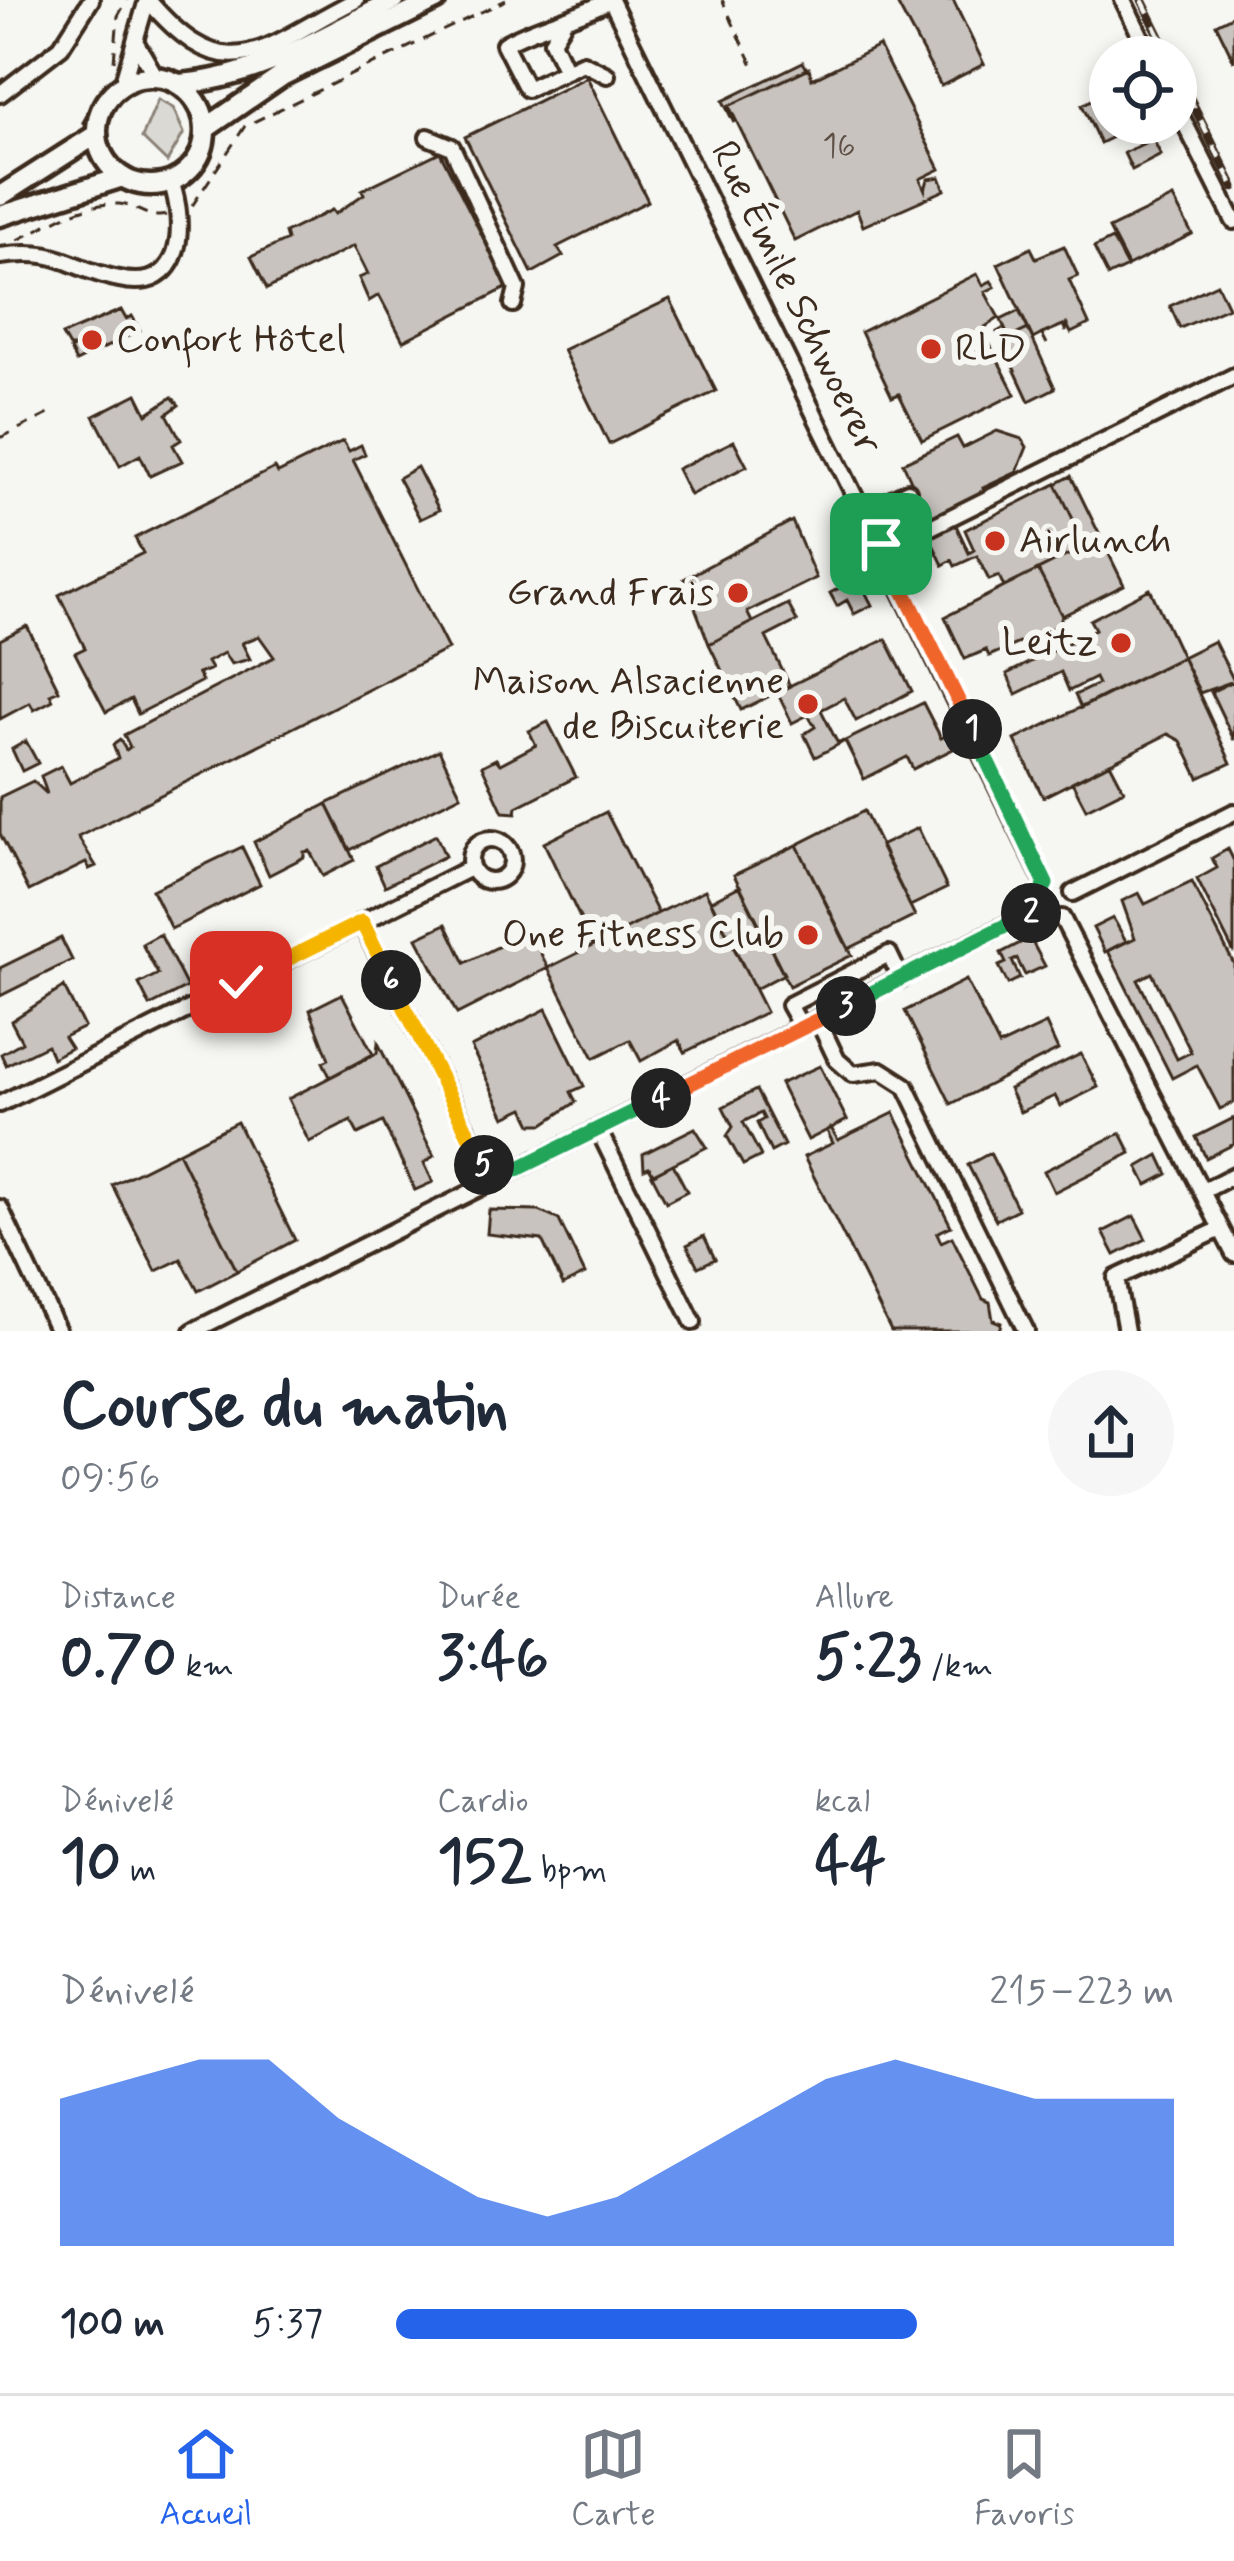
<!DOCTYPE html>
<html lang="fr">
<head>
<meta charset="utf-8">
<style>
  body { margin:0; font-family:Mynerve,sans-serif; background:#f6f6f7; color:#1f2937; height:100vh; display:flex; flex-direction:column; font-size:45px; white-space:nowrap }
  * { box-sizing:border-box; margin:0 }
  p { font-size:39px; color:#747a83 }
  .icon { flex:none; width:66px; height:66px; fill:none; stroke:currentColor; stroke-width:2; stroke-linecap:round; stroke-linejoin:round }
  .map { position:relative; height:1331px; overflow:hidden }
  .sheet { display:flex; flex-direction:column; background:#fff; flex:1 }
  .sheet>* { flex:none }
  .fabs { position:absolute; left:1089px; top:36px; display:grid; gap:24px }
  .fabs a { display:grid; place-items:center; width:108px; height:108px; border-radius:50%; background:#fff; box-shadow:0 6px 18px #0003; font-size:60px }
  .pin { position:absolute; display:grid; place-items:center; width:102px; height:102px; color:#fff; margin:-51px; border-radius:24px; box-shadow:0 6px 18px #0006 }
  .km { position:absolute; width:60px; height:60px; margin:-30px; border-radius:50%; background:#222; color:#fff; font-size:33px; line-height:60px; text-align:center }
  .round { display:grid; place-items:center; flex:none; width:126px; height:126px; border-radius:63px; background:#f6f6f7 }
  .overview { display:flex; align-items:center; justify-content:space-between; height:204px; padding:0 60px }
  h1 { font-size:66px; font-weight:800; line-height:90px }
  .metrics { display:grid; grid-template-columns:repeat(3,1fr); gap:18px; height:204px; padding:12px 60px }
  .metrics div { display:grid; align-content:center }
  .metrics b { font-size:60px; font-weight:800 }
  .metrics small { font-size:33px; font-weight:400 }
  .metrics p { font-size:33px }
  .chart { height:336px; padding:24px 60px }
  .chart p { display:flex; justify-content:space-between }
  .chart svg { width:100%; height:216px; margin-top:12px; fill:#2563eb; opacity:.7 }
  ul { padding:0 60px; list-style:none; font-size:39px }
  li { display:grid; grid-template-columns:192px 144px 1fr; align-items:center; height:90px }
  li i { height:30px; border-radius:15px; background:#2563eb }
  .dock { display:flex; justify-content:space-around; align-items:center; height:168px; border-top:3px solid #e0e1e3; background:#fff; font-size:33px; color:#747a83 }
  .dock a { display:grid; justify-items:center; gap:6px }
  .dock .current { color:#2563eb }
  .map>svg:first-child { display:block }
</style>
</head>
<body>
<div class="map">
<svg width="1234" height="1331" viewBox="0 0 1234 1331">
  <rect width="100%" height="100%" fill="#f6f6f2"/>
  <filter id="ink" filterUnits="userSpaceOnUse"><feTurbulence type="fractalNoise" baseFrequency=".00833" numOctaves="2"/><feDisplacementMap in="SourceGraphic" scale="24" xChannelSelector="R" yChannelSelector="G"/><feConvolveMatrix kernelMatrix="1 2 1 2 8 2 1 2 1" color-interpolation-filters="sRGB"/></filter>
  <g filter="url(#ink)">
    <path fill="#dad9d3" stroke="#8a8278" stroke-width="3" d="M158,100l15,8 11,25 -17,29 -25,-24z"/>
    <path fill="#c8c3be" stroke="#3b2a1e" stroke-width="3" fill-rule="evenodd" d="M895,0h58l31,64 -43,22z
      M1234,15v46l-18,-37z
      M879,46l61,123 -20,10 5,11 3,-11 12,-2 5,13 -82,36 -6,-16 -62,31 -66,-135 80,-38 3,11z
      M803,62l4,7 -78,37 5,17 -11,-22z
      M587,77l61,124 -91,46 6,9 -31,17 -67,-136z
      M1110,91v32h31l-41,20 -18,-38z
      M1153,139l8,16 -29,15 -8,-17z
      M440,152l68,135 -105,54 -24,-46 -10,6 -10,-23 9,-4 -14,-28 -87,43 -16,-32 36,-17 -2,-7 47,-23 3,4 29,-20 -2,-4z
      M1173,198l19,36 -64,32 -19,-37z
      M1112,239l15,28 -19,9 -14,-28z
      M1064,246l14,30 -9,4 20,44 -18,9 -5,-10v9l-3,-7 -21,9 5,10 -5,-10 -9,5 -35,-75 33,-16 5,10z
      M977,274l6,11 8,-4 4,6 -10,5 14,26 -17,11 33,65 -93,46 -23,-46 -7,3 -31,-65z
      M1217,284l11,23 -48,21 -10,-22z
      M670,299l46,92 -107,53 -46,-94z
      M121,310l5,9 6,-3 8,14 -64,32 -6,-12 5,-3h-6l-7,-12z
      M1019,311l9,18 -19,9 -8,-18z
      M1004,328l5,10 19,-9 27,59 -26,13 -32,-69z
      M137,394l10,20 25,-17 7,8 -12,9 14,26 -8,5 9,16 -32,15 -10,-21 -20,11 -26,-50z
      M997,431l25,8 5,8 -10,25 -34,16 4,8 -57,28 -27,-61 54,-26 6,11z
      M343,441l6,10 12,-6 4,9 -12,6 95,189 -370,188 18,29 -7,3 -3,-6 -57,28 -29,-57v-37l33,-16 14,13 -6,-18 20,-10 9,17 48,-25 -5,-13 7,-5 6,10 4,-3 -6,-12 150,-78 -15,-21 -17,7 8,16 -19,5 -7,-11 -17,9 4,7 -13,5 4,7 -64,33 -7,-15 -25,13 -31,-59 10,-5 -26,-53 84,-42 -8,-15 140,-70 3,5z
      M734,441l13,25 -57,29 -13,-26z
      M417,467l22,43 -19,9 -22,-41z
      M1071,476l53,109 -62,31 -24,-46 48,-24 -30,-62z
      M1056,484l30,62 -82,41 -5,-11 -10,4 -12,-24 -22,10 -3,-6 -9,5 -15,-31 26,-13 15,32 5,-3 -9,-20z
      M792,521l24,57 -69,34 5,10 -43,22 -25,-65z
      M1038,570l24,46 -4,10 -69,30 -3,-6 -21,9 -20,-42z
      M858,578l14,27 -18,9 -7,-14 -10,6 -7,-13z
      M1150,589l32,68 -101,51 -6,-13 23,-11 -3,-6 -26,13 -8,-19 -45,22 -9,-20 88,-45 -5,-9z
      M788,604l9,17 -31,16 24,49 -49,24 -32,-66z
      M27,626l32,64 -9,4 3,6 -19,10 -4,-7 -30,16v-79z
      M886,639l26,52 -56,30 -12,-23 -23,12 16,32 8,-1 -30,16 -11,-23 11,-7 -7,-12 -16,8 -15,-31z
      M1214,641l20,40 -34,12 -18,-36z
      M1182,657l49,106 -32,15 -18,-37 -13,-7 -125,63 -28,-57z
      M1234,681v59l-23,-48z
      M923,703l18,35 5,-2 7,13 -40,20 -6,-12 -43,22 -19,-38z
      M548,722l28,55 -59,30 -1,6 -13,-1 -21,-46 14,-7 4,5 36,-19 -7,-14z
      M26,741l12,22 -16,8 -10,-22z
      M439,750l22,45 -111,55 -23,-46z
      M1110,763l14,27 -38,19 -14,-27z
      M327,804l27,56 -31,16 -13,-25 -6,1v5l-35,18 -15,-33z
      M864,811l51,105 -67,33 -51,-104z
      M606,812l52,101 -65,32 -49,-102z
      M918,828l29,60 -37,18 -30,-60z
      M436,835l9,21 -60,30 -9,-20z
      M797,845l55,110 -63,31 -55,-111z
      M242,847l18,37 -89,45 -19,-39z
      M1228,849l6,12v92l-37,-74 20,-11 -5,-10z
      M1192,882l42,82v138l-14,7 -23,-44 -25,13 -64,-127 27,-13 -13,-37 17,-8 6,11zM1152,973l39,79 -14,7 -39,-79z
      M740,886l44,88 -29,15 -44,-88z
      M705,890l61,122 -81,40 -6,-12 -38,21 -11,-21 -36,18 -46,-90z
      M1113,918l13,23 -21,11 -12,-24z
      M446,924l19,39 65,-32 18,37 -91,46 -40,-76z
      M160,934l27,53 -37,19 -11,-22 19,-10 -16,-30z
      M61,938l11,22 -72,36v-28z
      M1030,938l15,28 -20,9 -8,-16 -5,2 8,17 -12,6 -9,-18 7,-3 -5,-10z
      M966,980l33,66 47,-22 12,26 -107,54 -46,-93z
      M64,987l20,40 -20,10 7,11 -19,10 -5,-13 -41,20 -5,-11 21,-12 -11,-21z
      M342,994l31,60 -43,23 -7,-15 6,-3 -19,-49z
      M546,1009l38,77 -13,6 5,10 -32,22h-12l-8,-16 -19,9 -34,-70z
      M378,1043l56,113 -10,7 9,19 -18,8 -32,-68 -25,12 -7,-13 -42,21 -21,-43 89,-46z
      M1081,1054l17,33 -38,19 -5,-10 -35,16 -11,-23z
      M820,1066l27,54 -39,20 -28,-56z
      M756,1090l28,55 -13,7 -14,-29 7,-4 -3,-6 -18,9 18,34 -18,9 -16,-29 6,-9 -10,-20z
      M894,1113l57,113 -14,7 4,9 11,-5 31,62 7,3 3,18 8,3 -2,8h-108l-87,-174 29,-14 -6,-12 4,-3 7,12z
      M1234,1118v26l-28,14 -10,-21z
      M237,1122l58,118 -58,31 -59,-119z
      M695,1128l12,19 -54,27 -4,-7 -5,2 -1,-15z
      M1121,1133l10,20 -77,39 -10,-21z
      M178,1152l59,119 -39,20 -17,-32 -25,12 -44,-86z
      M990,1153l28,56 -22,11 -28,-55z
      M1159,1155l9,19 -21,11 -9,-18z
      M673,1164l14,27 -21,11 -14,-27z
      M489,1210l50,1 20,9 26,54 -22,11 -21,-45 -55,-6z
      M1134,1216l12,23 -31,16 -12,-23z
      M704,1236l11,23 -17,8 -11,-22z"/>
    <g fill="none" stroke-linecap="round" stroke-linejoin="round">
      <defs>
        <path id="minor" d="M148,0c81,96 115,46 208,0
          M611,0l434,884
          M1123,0l28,57
          M562,25l-10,16 14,30
          M135,41l21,36
          M607,75l-24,-12 -56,26 -23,-45c36,-20 70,-25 106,-44
          M122,85l25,-85
          M0,94l61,-47 30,-47
          M1176,106l58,115
          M428,137l24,10 65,141 -4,16
          M0,256c63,-9 68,13 119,23 66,15 67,-55 52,-98
          M865,512l43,-21
          M881,544l24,-11 8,3 321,-160
          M470 860a21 21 0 1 1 42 0a21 21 0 1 1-42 0Z
          M1073,893l161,-81
          M1062,918l172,336
          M361,922l132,259
          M818,1020l19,40 16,14 28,-4 25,16 120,245
          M802,1028l-13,-23 100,-51 12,25
          M0,1104l470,-236
          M598,1129l95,193
          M1203,1191l31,-16
          M0,1208l58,123
          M193,1331l843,-421
          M1126,1331l-10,-53 105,-49"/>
        <path id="major" d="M97 131a54 54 0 1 1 108 0a54 54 0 1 1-108 0Z
          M179,84c78,-5 147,-49 216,-84
          M205,129l77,-53 154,-76
          M0,196l97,-62
          M0,216l123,-39"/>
      </defs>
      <use href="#minor" stroke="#3b2a1e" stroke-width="22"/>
      <use href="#major" stroke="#3b2a1e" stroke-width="27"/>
      <path stroke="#3b2a1e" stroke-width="3" stroke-dasharray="12 9" stroke-linecap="butt" d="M722,0l3,6
        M729,15l27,56
        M114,61l4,-45 9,-16
        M82,124l25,-43
        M192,206l53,-80 261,-126
        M18,240c32,-16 64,-38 101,-36 17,1 29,16 47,11
        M0,438l51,-25"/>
      <use href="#minor" stroke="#f6f6f2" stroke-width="14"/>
      <use href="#major" stroke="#f6f6f2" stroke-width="18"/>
      <defs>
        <path id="rail" d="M1142,0l28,57
          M1176,70l58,117"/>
      </defs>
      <use href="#rail" stroke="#3b2a1e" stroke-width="9"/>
      <use href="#rail" stroke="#f6f6f2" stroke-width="4.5" stroke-dasharray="14" stroke-linecap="butt"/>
    </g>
  </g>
  <g fill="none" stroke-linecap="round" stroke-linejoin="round" filter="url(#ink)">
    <defs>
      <path id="split-1" d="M881,544l91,185"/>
      <path id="split-2" d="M972,729l74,155 -15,29"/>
      <path id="split-3" d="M846,1006l185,-93"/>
      <path id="split-4" d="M661,1098l185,-92"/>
      <path id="split-5" d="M484,1165l9,16 168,-83"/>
      <path id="split-6" d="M391,980l93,185"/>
      <path id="split-7" d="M241,982l121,-60 29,58"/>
    </defs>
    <use href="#split-1" stroke="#fff" stroke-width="24"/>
    <use href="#split-2" stroke="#fff" stroke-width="24"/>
    <use href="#split-3" stroke="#fff" stroke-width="24"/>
    <use href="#split-4" stroke="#fff" stroke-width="24"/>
    <use href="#split-5" stroke="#fff" stroke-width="24"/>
    <use href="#split-6" stroke="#fff" stroke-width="24"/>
    <use href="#split-7" stroke="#fff" stroke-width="24"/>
    <use href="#split-1" stroke="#f0652b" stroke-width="15"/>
    <use href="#split-2" stroke="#22a559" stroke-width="15"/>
    <use href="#split-3" stroke="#22a559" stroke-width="15"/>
    <use href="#split-4" stroke="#f0652b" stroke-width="15"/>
    <use href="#split-5" stroke="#22a559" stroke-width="15"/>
    <use href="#split-6" stroke="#f5b400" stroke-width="15"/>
    <use href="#split-7" stroke="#f5b400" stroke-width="15"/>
  </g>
  <g fill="#c8321e" stroke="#f6f6f2" stroke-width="4.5">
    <circle cx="92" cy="340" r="12"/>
    <circle cx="931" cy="349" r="12"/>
    <circle cx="995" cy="541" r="12"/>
    <circle cx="738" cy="593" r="12"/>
    <circle cx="1121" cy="643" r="12"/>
    <circle cx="808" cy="704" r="12"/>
    <circle cx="808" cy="935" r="12"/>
  </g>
  <g text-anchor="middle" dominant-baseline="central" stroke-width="12" stroke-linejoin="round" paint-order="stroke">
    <g font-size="33" fill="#5e5046">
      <text x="839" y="147">16</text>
    </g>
    <g font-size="39" fill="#3b2a1e" stroke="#f6f6f2">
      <text transform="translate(795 298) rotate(64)">Rue Émile Schwoerer</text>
    </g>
    <g font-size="39" fill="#3b2a1e" stroke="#f6f6f2" text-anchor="end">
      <text x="116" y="340" text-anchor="start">Confort Hôtel</text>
      <text x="955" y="349" text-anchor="start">RLD</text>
      <text x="1019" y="541" text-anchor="start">Airlunch</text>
      <text x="714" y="593">Grand Frais</text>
      <text x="1097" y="643">Leitz</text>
      <text x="784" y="682">Maison Alsacienne<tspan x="784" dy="45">de Biscuiterie</tspan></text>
      <text x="784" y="935">One Fitness Club</text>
    </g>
  </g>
</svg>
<div class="fabs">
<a><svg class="icon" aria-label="locate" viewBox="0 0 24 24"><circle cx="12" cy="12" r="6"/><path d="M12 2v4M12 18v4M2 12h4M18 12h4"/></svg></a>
</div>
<div class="pin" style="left:881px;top:544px;background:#1e9e55"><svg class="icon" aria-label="arrive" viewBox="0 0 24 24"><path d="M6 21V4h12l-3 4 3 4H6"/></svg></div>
<div class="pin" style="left:241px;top:982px;background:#d93025"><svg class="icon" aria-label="check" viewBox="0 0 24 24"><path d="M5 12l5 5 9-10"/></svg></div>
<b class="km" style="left:972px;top:729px">1</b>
<b class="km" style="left:1031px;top:913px">2</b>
<b class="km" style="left:846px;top:1006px">3</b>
<b class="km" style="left:661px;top:1098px">4</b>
<b class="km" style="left:484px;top:1165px">5</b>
<b class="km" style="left:391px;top:980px">6</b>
</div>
<section class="sheet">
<div class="overview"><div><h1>Course du matin</h1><p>09:56</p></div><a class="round"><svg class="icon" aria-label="share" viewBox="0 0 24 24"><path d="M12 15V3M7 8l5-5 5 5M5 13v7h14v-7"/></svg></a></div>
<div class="metrics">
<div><p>Distance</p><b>0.70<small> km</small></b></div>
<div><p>Durée</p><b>3:46</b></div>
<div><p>Allure</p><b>5:23<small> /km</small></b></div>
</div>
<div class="metrics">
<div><p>Dénivelé</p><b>10<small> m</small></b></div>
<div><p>Cardio</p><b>152<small> bpm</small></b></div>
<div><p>kcal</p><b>44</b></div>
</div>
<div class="chart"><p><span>Dénivelé</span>215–223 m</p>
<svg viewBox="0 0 160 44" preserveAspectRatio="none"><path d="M0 44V14L10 10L20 6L30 6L40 18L50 26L60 34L70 38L80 34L90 26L100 18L110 10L120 6L130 10L140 14L150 14L160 14V44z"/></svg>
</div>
<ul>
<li><b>100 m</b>5:37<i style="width:67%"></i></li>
</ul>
</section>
<nav class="dock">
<a class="current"><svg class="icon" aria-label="home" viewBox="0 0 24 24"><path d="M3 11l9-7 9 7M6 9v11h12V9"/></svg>Accueil</a>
<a><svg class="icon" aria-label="map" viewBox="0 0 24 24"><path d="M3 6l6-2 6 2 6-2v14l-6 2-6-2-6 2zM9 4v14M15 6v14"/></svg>Carte</a>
<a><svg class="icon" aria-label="saved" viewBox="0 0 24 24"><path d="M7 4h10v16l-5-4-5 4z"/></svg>Favoris</a>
</nav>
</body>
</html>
